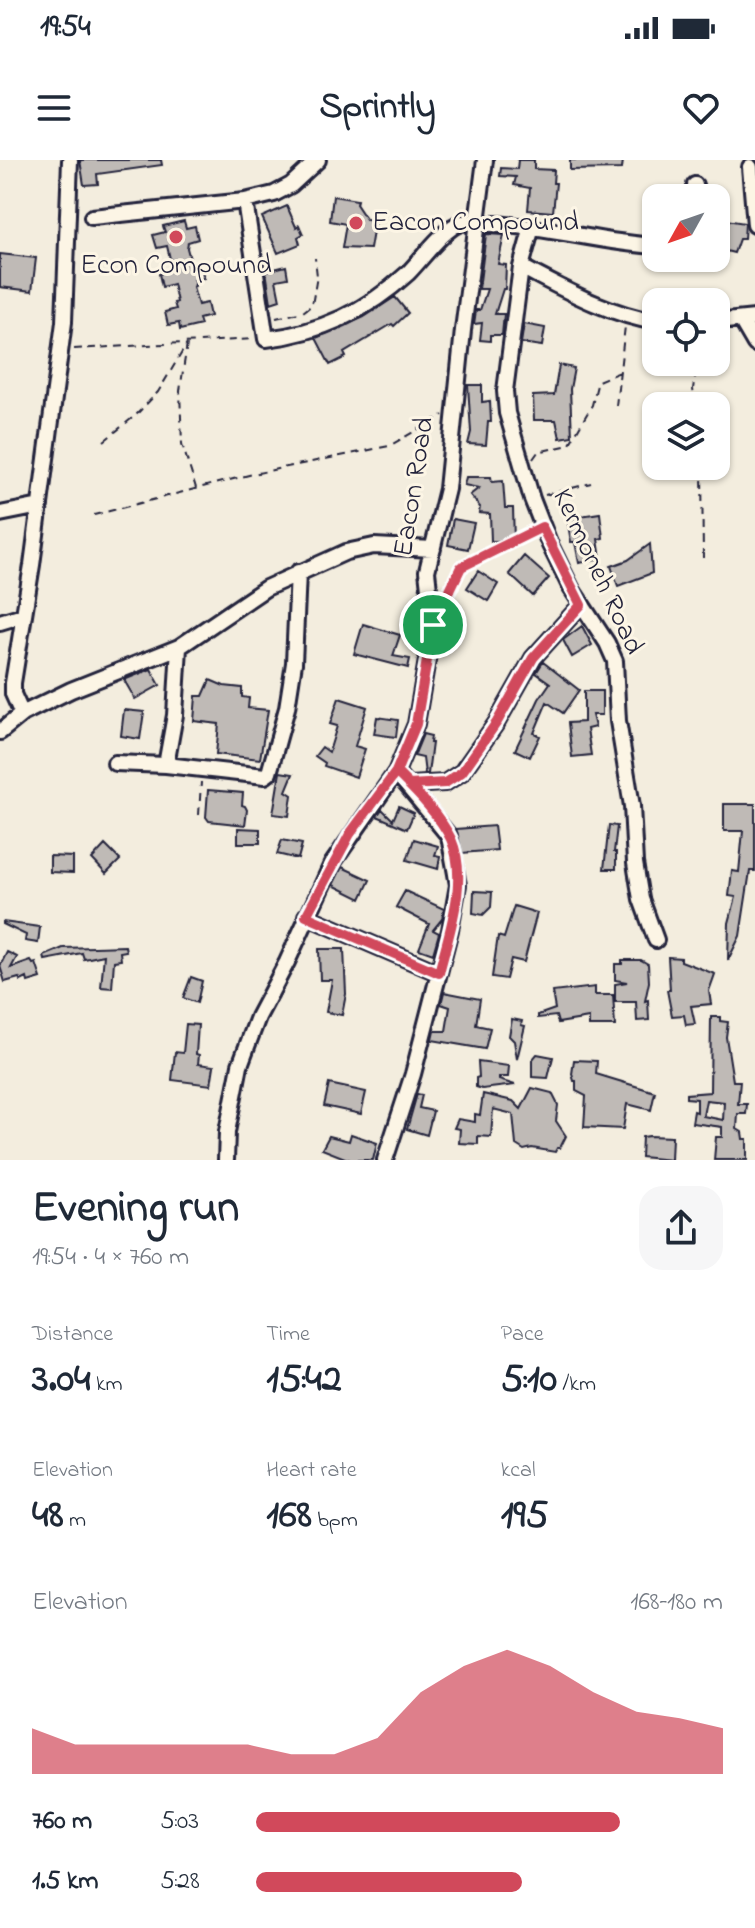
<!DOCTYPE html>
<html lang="en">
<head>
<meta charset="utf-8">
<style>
  body { margin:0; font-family:"Indie Flower",sans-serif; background:#f6f6f7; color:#1f2937; height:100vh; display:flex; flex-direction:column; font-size:30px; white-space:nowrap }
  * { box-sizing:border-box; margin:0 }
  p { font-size:26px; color:#747a83 }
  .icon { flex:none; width:44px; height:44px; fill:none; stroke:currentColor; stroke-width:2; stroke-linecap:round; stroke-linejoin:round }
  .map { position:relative; height:1000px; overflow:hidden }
  .drawer { display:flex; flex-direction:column; background:#fff; flex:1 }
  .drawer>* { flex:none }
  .needle { width:52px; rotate:230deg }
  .fabs { position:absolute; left:642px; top:24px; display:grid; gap:16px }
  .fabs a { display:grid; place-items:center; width:88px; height:88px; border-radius:16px; background:#fff; box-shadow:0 2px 6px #0004; font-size:40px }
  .pin { position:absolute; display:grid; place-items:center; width:68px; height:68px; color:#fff; margin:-34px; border:4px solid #fff; border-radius:50%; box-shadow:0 2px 8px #0007 }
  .round { display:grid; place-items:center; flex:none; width:84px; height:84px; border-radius:24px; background:#f6f6f7 }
  .summary { display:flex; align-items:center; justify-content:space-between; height:136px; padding:0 32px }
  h1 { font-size:44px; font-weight:800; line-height:60px }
  .stats { display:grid; grid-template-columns:repeat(3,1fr); gap:12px; height:136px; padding:8px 32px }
  .stats div { display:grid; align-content:center }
  .stats b { font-size:40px; font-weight:800 }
  .stats small { font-size:22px; font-weight:400 }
  .stats p { font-size:22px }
  .chart { height:224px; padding:16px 32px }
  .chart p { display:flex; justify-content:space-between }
  .chart svg { width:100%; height:144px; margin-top:8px; fill:#d1495b; opacity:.7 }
  ul { padding:0 32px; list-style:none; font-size:26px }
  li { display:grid; grid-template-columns:128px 96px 1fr; align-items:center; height:60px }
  li i { height:20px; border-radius:10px; background:#d1495b }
  .status { display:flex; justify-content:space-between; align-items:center; height:56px; padding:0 40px; background:#fff; direction:ltr }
  .status svg { height:22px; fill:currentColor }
  header { display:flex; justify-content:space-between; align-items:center; height:104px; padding:0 32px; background:#fff; font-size:36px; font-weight:800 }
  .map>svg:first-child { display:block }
</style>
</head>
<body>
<div class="status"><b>19:54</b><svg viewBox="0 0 49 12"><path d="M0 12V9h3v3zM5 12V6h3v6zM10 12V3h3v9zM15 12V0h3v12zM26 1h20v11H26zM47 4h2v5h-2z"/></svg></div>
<header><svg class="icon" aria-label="menu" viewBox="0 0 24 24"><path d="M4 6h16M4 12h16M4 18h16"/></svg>Sprintly<svg class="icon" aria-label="heart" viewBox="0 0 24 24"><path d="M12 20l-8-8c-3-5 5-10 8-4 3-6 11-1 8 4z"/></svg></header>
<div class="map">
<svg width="755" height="1000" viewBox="0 0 755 1000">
  <rect width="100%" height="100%" fill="#f3edde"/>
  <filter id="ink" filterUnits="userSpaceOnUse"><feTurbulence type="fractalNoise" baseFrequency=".0125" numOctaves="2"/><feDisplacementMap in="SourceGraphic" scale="16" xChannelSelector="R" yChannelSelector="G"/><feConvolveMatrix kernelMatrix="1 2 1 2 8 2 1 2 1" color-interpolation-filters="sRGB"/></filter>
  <g filter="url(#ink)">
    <path fill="#bfbab6" stroke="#22223b" stroke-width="2" fill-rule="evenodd" d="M80,0h81l1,5 -65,9 1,10 -14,1z
      M518,0h16v9l20,1 -1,13h3l-3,29 -25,-2 2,-22 -16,-3 2,-8 -16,-1 1,-8 16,1z
      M570,0h53l-1,9 -52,1z
      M333,36l24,4 -1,4 10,15 9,1 -5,29 -28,-1 4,-24 -16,-3z
      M287,46l9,21 3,-2 4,9 -5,3 2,7 -22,9 -16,-36z
      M720,59l25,4 -1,16h-5l-5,14 -16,-4 4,-13 -4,-1z
      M184,61l2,7 9,-2 3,13 -10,3 -1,6 5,19 9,-3 3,14 -10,2 1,6 -2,1 5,18 9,-2 3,13 -11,3 2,6 -21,5 -1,-7 -11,2 -3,-13 11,-3 -2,-6 3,-1 -4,-18 -11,3 -3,-13 11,-3 -1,-7 2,-1 -4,-17 -10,2 -4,-13 12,-3 -2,-6z
      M486,74l18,1 -6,29 8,1 -1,24h-2l-8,25h9l-2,21h-12v6l-10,-1 2,-17 -8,1 2,-14h4l7,-21h-8z
      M0,94l36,4 -4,33 -32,-4z
      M286,106l2,12 -12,2 4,20 -9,3 -5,-32z
      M395,137l13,16 -14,13 -2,-2 -48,29 2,4 -16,8 -14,-27 48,-21z
      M524,164l21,4 -3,18 -21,-3z
      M559,205l15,3 -4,21 2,47 -12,2 -4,-18h-22l-1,-24 21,-1z
      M468,225h14v17l8,-1 1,21h-3l-2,23 -18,-1 3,-12z
      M466,317h25l1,5 11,-1 2,27h8l1,33h-23l-1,-27 -11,-1 1,-6 -10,-12 9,-7 -15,-3z
      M600,353l3,25 -5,1 3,20 -22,4 -4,-21h-4l-4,-24z
      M453,359l21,4 -6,26 -20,-4z
      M650,384l2,29 -34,13 -7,-20 17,-6z
      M524,396l25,22 -16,18 -24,-22z
      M478,411l20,13 -10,17 -21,-13z
      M363,464l37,11 -7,21 17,3 -2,9 -54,-14z
      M582,466l10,19 -20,12 -9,-17z
      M543,502l36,28 -16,23 -16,-11 -13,31 6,3 -10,21 -15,-7 24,-51 11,-16 -14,-10z
      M151,509l9,16 -25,14 -11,-19z
      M210,520l14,6 18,2v9l7,1 -1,10 20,2 -8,49 -44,-5 3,-30 -25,-3 2,-25h7z
      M584,531h18v24h-10l3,12 -8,2 4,26 -19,2 -4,-34 16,-1z
      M339,538l28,9 -12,39 10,3 -9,28 -32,-11 1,-3 -10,-7 7,-9 7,5 8,-26 -7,-2z
      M124,550l20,2 -4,27 -19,-3z
      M377,557l21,3 -2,17 -22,-3z
      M423,574l8,2 -1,7h2l-4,31h-3l-2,-16 -9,-2z
      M280,612l13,2 -7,17 6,4 -3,21 -16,-2z
      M208,630l35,3 -1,12 3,1 2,4 -2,15 -36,-4 -3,-4z
      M724,644h31v67h-5l-10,65 -12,24 1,-37 7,-26 -7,-1 3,-25 7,1 4,-41h-19z
      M399,646l15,7 -7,16 -30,-13 5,-7 11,11z
      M609,665l8,1 -3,26h2v17h-12z
      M494,666l3,24 -35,3 -6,-24z
      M238,668l22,1v14h-22z
      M414,679l24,7 -3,9 5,1 -2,13 -31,-9z
      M282,680l20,4 -4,15 -21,-5z
      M105,685l15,15 -14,14 -14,-15z
      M50,696l23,1v16l-23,-1z
      M342,707l28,13 -9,19 -28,-14z
      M405,731l39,18 -2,10 -9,11 6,3 -6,21 -14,-5 10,-25 -33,-17z
      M474,731l18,1 -1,15 -8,8 -10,-2z
      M514,746l23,7 -13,49 -13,-3 -5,20 -14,-2 6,-41 6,2z
      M3,762l37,5 -2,16 -13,-2 1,-6 -23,-11z
      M125,786l1,5 -6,1 1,8 -7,1 -2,27 -11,-1 3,-32 -20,4 -2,-6 -37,7 -1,-4 19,-8z
      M319,789h25l2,45 -4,21 -16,-3 6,-32h-12z
      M7,792l10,5 -6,11 20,-7 2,3 3,-1 5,15 -13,4 -1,-4 -6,3 -2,-3 -14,4 -5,-16z
      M668,797l13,1v3l34,13 -6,17 2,13 -20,2 4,18 -9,1 -2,-10 -12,1 -5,-26h3z
      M622,800h19l7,4 1,18 -4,19 3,-1 1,20 -12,1 -1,-19h-21v-18l12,-2 -12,-2v-16h7z
      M191,817l11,4 -5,22 -14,-5z
      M595,827v8h18l2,31h-26v-8l-31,5 -2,-7 -18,2v-3l17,-6 -3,-17z
      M444,832l36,7 -4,26 14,3 -5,21 -53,-9 2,-9h12l4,-24 -9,-3z
      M711,857h9v4l8,1 -2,15 7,44h7l-2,23h9l-1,10h-8l-1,15 5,3 1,7h4v21h-33l2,-23h6v-10l-30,-4 2,-12 3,1v-13l-11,-1v-4l24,-2zM706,940l18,2 -1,18 -20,-4z
      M512,859l10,2 -1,4 4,1 -8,33 -3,-18 -5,-5z
      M186,864l12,1 -2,29 3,1 -1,9 16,2 -3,19 -39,-5 3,-28 8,1z
      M537,894l16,3 -5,21 -16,-1v-17z
      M574,900l23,1 -1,13 59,18 -4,18 -24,-6 -4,25 -39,-2 2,-31 -10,-5v-10h-2l-2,-7z
      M478,902l31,4 -1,11h-9v3l16,5 -33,4 -6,-2v-9l3,-1z
      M329,924l37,8 -5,22 -37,-8z
      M532,928l20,5 6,12 -2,16 10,15 -6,12h-3l-2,4 -23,-4 -8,2 -8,-5 -3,-31 -20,-5 -2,28 -13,-1v8l-19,-1 1,-14 -6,-1 4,-9 17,3v-8l5,1 3,-21 30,7 8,8z
      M417,934l5,1 -3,13 14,3 -6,24 -20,-6z
      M351,974l26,9 -4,17h-23l-28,-11 7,-13 20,5z
      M649,976l23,1 -1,23 -30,-3 1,-20z"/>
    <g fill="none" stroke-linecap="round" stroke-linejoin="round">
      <defs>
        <path id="minor" d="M750,7l5,58
          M695,25l2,13
          M245,41l21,138c54,-6 102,-29 142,-66 13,-13 37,-46 53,-50 10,-2 21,1 31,1 55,2 109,19 164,22
          M92,57l153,-16 29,-7 17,-9 27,-25
          M532,67l-11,40 -16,124 2,22 25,86 18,46 21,43 36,55 8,18 3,60 14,85 3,57 6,36 15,41
          M521,107c43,22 86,47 135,55
          M741,160l14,24
          M716,162l39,-4
          M0,354l40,-8
          M0,462l23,-7
          M22,554l-9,-20v-11l19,-118 32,-243 6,-162
          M0,572l22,-18 49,-24 108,-43 87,-59 80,-36 28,-6 59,3
          M115,603l51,2 99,11 4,-3 18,-65 7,-45 4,-91
          M166,605l9,-50 4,-68
          M409,625l36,-2 17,-11 35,-50 36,-64 48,-53
          M306,756l133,57
          M226,1000l1,-28 13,-67 18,-48 29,-55 45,-98 64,-92 20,-48 17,-99 -6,-54 20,-82 16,-159 22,-170
          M385,1000l28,-86 37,-144 8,-45 -9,-49 -53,-64"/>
      </defs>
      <use href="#minor" stroke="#22223b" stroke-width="20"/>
      <path stroke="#22223b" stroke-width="2" stroke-dasharray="8 6" stroke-linecap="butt" d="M276,158l27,-6 9,-7 5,-29 -2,-18
        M187,184l-7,47 2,53 14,44
        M74,189l181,-10
        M616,246l9,-80
        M695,246l-2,-17 4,-27
        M104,281l32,-26 22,-23 29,-48
        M533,299l5,-7 31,-7 23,-40 6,-24 22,-9
        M702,306l1,92
        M545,335l46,-12
        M94,355l159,-41 136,-28 54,-31
        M443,446l18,-39 71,-34
        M199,655l2,-33"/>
      <use href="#minor" stroke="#fcf5e5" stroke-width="14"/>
    </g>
  </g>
  <g fill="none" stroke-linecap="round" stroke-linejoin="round" filter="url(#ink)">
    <defs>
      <path id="route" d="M433,465l-17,99 -20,48c19,19 43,42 55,67 18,41 -2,93 -12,134l-133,-57 44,-82 46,-62 13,13 36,-2 17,-11 35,-50 36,-64 48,-53 -39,-78 -81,40 -28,58"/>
    </defs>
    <use href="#route" stroke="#fff" stroke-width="16"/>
    <use href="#route" stroke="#d1495b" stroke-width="10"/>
  </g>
  <g fill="#d1495b" stroke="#fcf5e5" stroke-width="3">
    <circle cx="356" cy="63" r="8"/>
    <circle cx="176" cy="77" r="8"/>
  </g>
  <g text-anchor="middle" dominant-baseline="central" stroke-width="6" stroke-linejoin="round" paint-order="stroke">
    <g font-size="28" fill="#22223b" stroke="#fcf5e5" text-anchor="start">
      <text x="372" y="63">Eacon Compound</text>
      <text x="176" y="106" text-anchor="middle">Econ Compound</text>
    </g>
    <g font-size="28" fill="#22223b" stroke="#fcf5e5">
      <text transform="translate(415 327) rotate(-81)">Eacon Road</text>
      <text transform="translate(597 412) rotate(65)">Kermoneh Road</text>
    </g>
  </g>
</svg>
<div class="fabs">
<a><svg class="needle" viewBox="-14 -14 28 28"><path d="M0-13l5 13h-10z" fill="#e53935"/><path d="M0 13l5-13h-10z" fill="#747a83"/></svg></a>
<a><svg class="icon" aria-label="locate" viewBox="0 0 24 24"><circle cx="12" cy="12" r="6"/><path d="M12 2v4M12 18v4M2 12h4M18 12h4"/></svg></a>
<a><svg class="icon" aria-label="layers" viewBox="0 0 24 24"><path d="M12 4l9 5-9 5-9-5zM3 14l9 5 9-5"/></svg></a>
</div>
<div class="pin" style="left:433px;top:465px;background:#1e9e55"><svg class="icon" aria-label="arrive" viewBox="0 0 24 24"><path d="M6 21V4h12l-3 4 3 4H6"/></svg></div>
</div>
<section class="drawer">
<div class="summary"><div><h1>Evening run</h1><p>19:54 · 4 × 760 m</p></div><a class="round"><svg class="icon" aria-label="share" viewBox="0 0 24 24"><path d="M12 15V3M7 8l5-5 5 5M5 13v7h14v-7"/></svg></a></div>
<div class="stats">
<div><p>Distance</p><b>3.04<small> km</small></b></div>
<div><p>Time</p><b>15:42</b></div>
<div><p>Pace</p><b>5:10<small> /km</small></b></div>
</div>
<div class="stats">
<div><p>Elevation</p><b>48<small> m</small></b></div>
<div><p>Heart rate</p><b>168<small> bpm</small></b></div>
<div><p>kcal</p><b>195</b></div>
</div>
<div class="chart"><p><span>Elevation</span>168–180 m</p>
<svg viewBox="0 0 160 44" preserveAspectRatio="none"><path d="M0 44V30L10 35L20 35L30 35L40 35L50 35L60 38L70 38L80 33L90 19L100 11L110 6L120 11L130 19L140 25L150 27L160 30V44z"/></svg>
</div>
<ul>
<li><b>760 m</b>5:03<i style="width:78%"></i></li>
<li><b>1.5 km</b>5:28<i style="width:57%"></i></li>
</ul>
</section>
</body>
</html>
